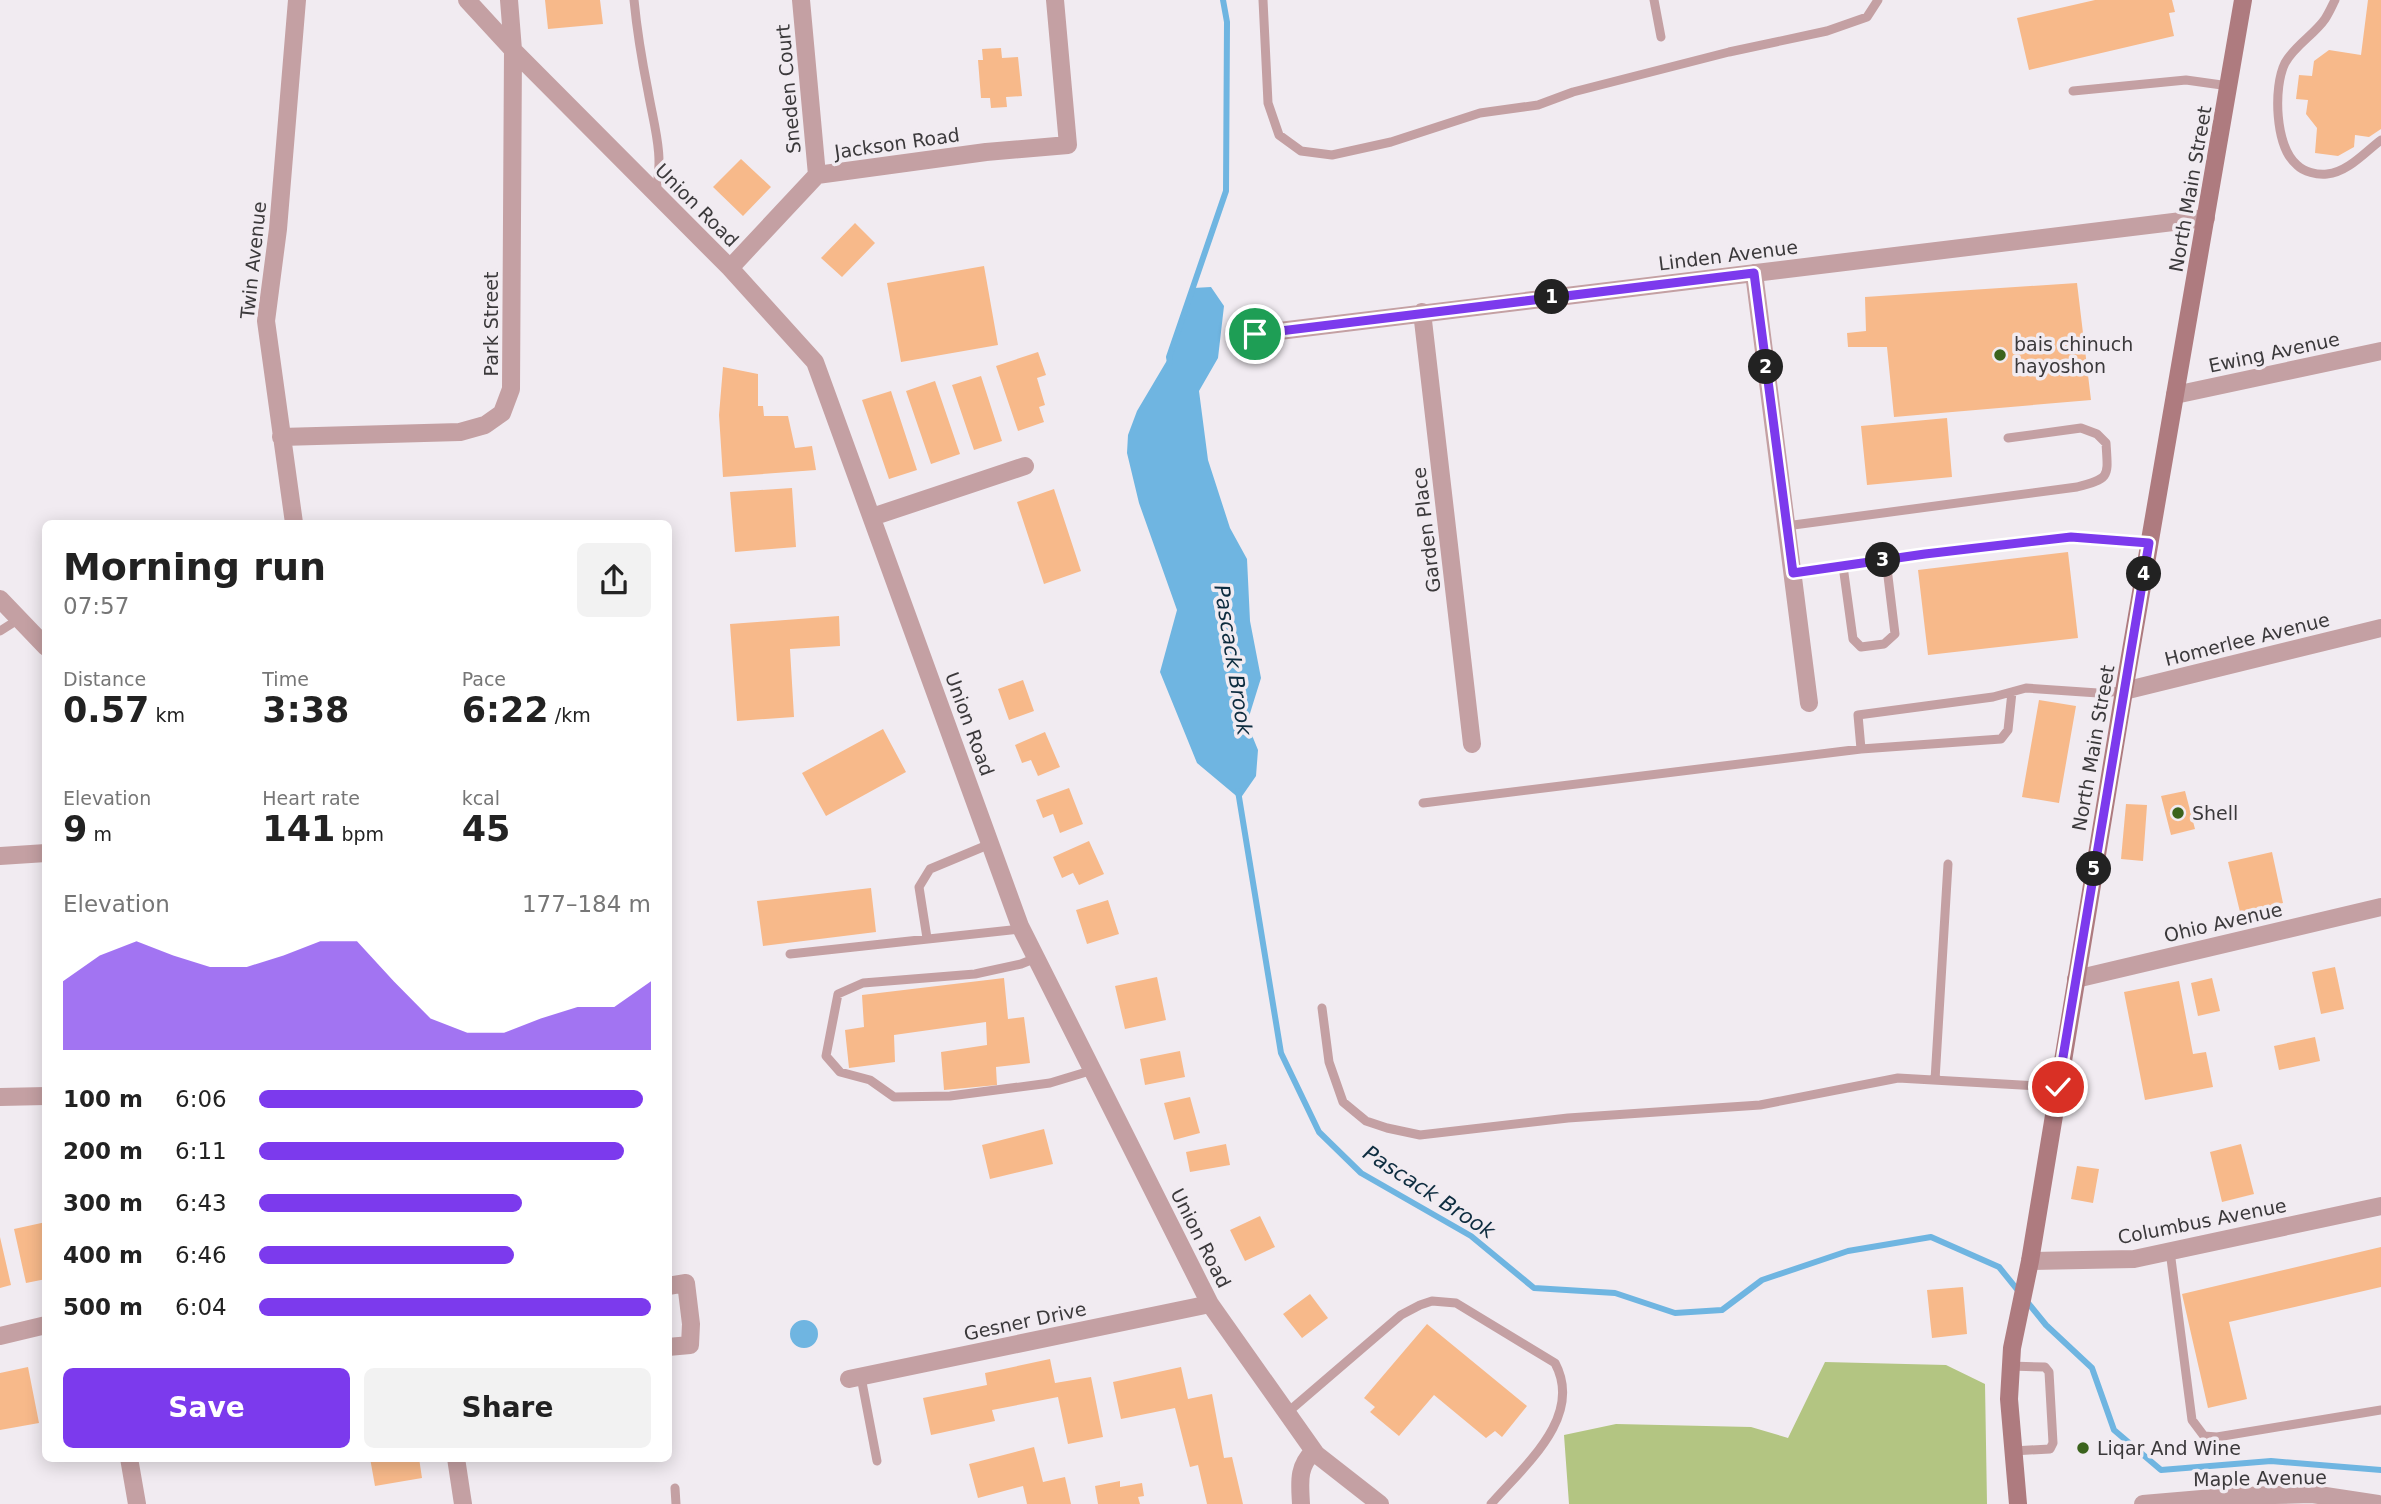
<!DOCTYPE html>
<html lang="en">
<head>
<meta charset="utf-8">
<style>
  body { margin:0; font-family:"DejaVu Sans",sans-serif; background:#f2f2f2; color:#222; height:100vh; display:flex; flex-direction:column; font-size:26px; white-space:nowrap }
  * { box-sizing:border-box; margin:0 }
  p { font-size:23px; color:#767676 }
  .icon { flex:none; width:38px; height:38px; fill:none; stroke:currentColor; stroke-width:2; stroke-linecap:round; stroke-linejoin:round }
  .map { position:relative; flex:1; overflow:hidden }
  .sheet { position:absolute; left:42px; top:520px; width:630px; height:942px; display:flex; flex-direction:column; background:#fff; border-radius:10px; box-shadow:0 4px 18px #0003 }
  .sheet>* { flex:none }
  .pin { position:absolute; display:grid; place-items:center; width:60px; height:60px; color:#fff; margin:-30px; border:4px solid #fff; border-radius:50%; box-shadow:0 2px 7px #0007 }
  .km { position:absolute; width:35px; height:35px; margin:-18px; border-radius:50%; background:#222; color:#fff; font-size:19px; line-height:35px; text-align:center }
  .round { display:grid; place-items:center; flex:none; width:74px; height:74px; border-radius:10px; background:#f2f2f2 }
  .summary { display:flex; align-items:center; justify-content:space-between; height:119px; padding:0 21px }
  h1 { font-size:38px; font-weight:800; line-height:52px }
  .metrics { display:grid; grid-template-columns:repeat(3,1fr); gap:10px; height:119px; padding:7px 21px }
  .metrics div { display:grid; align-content:center }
  .metrics b { font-size:35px; font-weight:800 }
  .metrics small { font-size:19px; font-weight:400 }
  .metrics p { font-size:19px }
  .chart { height:196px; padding:14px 21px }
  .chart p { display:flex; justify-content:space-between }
  .chart svg { width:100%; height:126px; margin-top:7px; fill:#7c3aed; opacity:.7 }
  .action { display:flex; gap:14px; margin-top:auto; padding:14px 21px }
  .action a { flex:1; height:80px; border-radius:10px; background:#7c3aed; color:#fff; font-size:28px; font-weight:800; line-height:80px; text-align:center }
  .action a+a { background:#f2f2f2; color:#222 }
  ul { padding:0 21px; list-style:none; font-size:23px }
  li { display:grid; grid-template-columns:112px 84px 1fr; align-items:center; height:52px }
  li i { height:18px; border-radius:9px; background:#7c3aed }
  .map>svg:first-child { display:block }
</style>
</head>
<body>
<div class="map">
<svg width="2381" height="1504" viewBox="0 0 2381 1504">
  <rect width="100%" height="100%" fill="#f1ebf1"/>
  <path fill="#b3c582" d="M1825,1362l121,3 39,19 2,120h-418l-5,-69 52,-11 135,3 37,11z"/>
  <path fill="#6fb5e1" d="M1211,287l13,19 -6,52 -19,33 9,69 22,68 17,31 3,62 11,57 -14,45 11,27 -2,26 -16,23 -43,-36 -37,-91 17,-62 -38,-107 -12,-50 1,-18 9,-24 32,-54 24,-69z
    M790 1334a14 14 0 1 1 28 0a14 14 0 1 1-28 0Z"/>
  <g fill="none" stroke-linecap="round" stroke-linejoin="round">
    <path stroke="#6fb5e1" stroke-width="6" d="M1170,363l-1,-6 57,-166 1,-169 -4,-22
      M1238,791l43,262 38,79 42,41 110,63 63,52 81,5 60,20 47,-3 40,-30 86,-29 83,-14 68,30 47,58 46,43 22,62 47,40 110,-9 110,9"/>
  </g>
  <path fill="#f7b98a" d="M545,0h55l3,24 -55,5z
    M2095,0h77l3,12 -6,1 5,23 -145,34 -12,-52z
    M2368,0h13v129l-12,8 -14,-2 -1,12 -16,9 -23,-3 2,-25 -11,-14 2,-14 -12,-1 3,-24 13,1 2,-15 15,-11 32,5z
    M1001,48l1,10 16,-1 4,39 -16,1 1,10 -16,1 -1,-10h-9l-3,-38h5l-1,-11z
    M741,159l30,28 -28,29 -30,-29z
    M855,223l20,20 -33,34 -21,-19z
    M984,266l14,79 -97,17 -14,-79z
    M2077,283l14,117 -197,17 -7,-70h-39l-1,-14 19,-2 -1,-34z
    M1038,352l8,23 -9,3 8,27 -6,2 5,15 -26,9 -22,-65z
    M723,367l35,7v32h5l1,10h24l7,32 17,-2 4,24 -93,7 -4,-62z
    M981,376l21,65 -28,9 -22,-65z
    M935,381l25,73 -29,10 -25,-73z
    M891,391l26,79 -28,9 -27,-79z
    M1947,418l5,59 -85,8 -6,-59z
    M792,488l4,59 -61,5 -5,-60z
    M1054,489l27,82 -37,13 -27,-82z
    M2068,552l10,86 -150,17 -10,-85z
    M839,616l1,30 -50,3 4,68 -57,4 -7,-97z
    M1023,680l11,31 -25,9 -11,-31z
    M2039,700l37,6 -17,97 -37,-6z
    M883,729l23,43 -80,44 -24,-43z
    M1045,732l15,35 -22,9 -7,-16 -9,3 -7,-18z
    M1069,788l14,36 -23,9 -7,-19 -10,4 -7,-18z
    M2185,791l10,38 -24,6 -10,-39z
    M2126,804l21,1 -4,56 -22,-2z
    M1089,841l15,33 -25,11 -6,-12 -11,5 -9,-21z
    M2272,852l11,51 -43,9 -12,-50z
    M871,888l5,44 -113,14 -6,-45z
    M1108,900l11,34 -32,10 -11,-34z
    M2335,967l9,42 -23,5 -9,-42z
    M1157,977l9,43 -41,9 -10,-43z
    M1004,978l4,41 16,-2 6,46 -34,4 1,18 -53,5 -3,-38 46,-7 -1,-23 -92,13 1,27 -46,6 -4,-38 19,-3 -2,-32z
    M2212,978l8,33 -22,5 -7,-33z
    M2179,981l14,73 13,-2 7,35 -68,13 -21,-108z
    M2315,1037l5,24 -41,9 -5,-24z
    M1180,1051l5,26 -40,8 -5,-26z
    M1190,1097l10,36 -26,7 -10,-37z
    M1044,1129l9,35 -63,15 -8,-34z
    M1226,1144l4,21 -40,7 -4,-20z
    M2241,1144l13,50 -32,8 -12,-50z
    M2077,1166l22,3 -6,34 -22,-4z
    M1260,1216l15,31 -30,14 -15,-31z
    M46,1222v57l-20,4 -12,-54z
    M0,1237l11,48 -11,3z
    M2381,1247v40l-152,35 18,77 -39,9 -26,-114z
    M1963,1287l4,47 -35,4 -5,-48z
    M1310,1294l18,24 -26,20 -19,-24z
    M1427,1324l100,82 -25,31 -7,-6 -9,7 -52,-43 -35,41 -29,-24 5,-5 -11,-9z
    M1050,1359l5,24 36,-6 12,60 -35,7 -10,-47 -66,13 3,11 -64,14 -8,-37 64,-13 -2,-12z
    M28,1367l11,56 -39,7v-57z
    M1181,1367l7,32 24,-5 12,64 8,-1 11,47h-36l-9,-39 -8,2 -15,-59 -54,11 -8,-37z
    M1034,1447l9,35 22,-5 6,27h-44l-4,-18 -45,12 -9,-34z
    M370,1458h49l3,20 -47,8z
    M1120,1481v6l22,-4 2,13 -6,1 2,7h-42l-3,-18z"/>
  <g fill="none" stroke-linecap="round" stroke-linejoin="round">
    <path stroke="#c4a0a3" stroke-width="9" d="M634,0c3,31 8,61 14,91 6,35 17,67 7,102
      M1263,0l5,103 11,32 22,16 31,4 59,-13 89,-29 58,-8 35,-13 156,-40 98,-21 40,-14 11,-17
      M1654,0l7,37
      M2335,0c-3,6 -6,13 -10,19 -11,16 -30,26 -40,44 -12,24 -10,84 12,102 7,7 20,10 30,9 21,-2 38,-22 54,-34
      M2073,91l113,-11 43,6
      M1786,526l291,-39c34,-9 31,-10 29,-44l-9,-9 -16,-6 -73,10
      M1886,560l9,74 -11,10 -23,3 -8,-8 -10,-73 228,-29 78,6
      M1792,573l51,-7
      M0,631l19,-12
      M1861,749l140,-10 7,-9 4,-38
      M1423,803l438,-54 -3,-34 135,-18 33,-9 72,5 26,-2
      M927,938l-8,-51 11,-18 60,-25
      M790,954l231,-25
      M1036,958l-15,6 -46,10 -112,9 -25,11 -12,62 14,16 30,8 24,17 56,-1 100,-13 43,-13
      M1322,1008l7,54 14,40 23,19 21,7 33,7 148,-17 192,-13 138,-27 160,9
      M1935,1080l13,-216
      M2170,1251l22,169 12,16 13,1 164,-27
      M2010,1366l35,1 4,5 4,71 -3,6 -37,2
      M861,1377l16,84
      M1288,1412l113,-97 19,-10 12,-4 24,2 99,60c29,54 -31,103 -64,141
      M675,1488l1,16"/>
    <path stroke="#c4a0a3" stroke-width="18" d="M467,0l46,50 217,218 85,94 205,564 190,378 106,150 64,50
      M801,0l16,175
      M730,268l87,-93 169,-23 82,-7 -13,-145
      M1754,273l55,430
      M1422,312l50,432
      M1255,334l951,-116
      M2175,395l206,-44
      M281,437l179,-5 25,-7 17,-12 9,-24 2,-339 -4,-50
      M872,517l153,-51
      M294,523l-28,-202 12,-92 19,-229
      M0,599l46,48
      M2124,691l257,-63
      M0,856l46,-3
      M2076,979l305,-72
      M0,1097l46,-1
      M2030,1261l104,-2 247,-53
      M668,1286l18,-3 5,41 -1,21 -22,2
      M0,1336l46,-11
      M849,1379l361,-75
      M129,1458l8,46
      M456,1458l7,46
      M1301,1504c-1,-21 -4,-37 13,-53
      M2143,1504l94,-8 75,-2 66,10"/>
    <path stroke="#ae7b7f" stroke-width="18" d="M2018,1504l-9,-105 3,-51 18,-87 94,-570 119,-691"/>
  </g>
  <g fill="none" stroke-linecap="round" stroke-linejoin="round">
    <defs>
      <path id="route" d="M1255,334l499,-61 39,300 132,-19 146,-17 78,6 -91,544"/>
    </defs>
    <use href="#route" stroke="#fff" stroke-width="14"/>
    <use href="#route" stroke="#7c3aed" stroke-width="9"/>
  </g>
  <g fill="#3b631d" stroke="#f1ebf1" stroke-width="2.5">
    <circle cx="2000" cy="355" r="7"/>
    <circle cx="2178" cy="813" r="7"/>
    <circle cx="2083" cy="1448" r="7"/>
  </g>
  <g text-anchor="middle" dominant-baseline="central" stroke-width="7" stroke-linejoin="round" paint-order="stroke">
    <g font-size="19" fill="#3b393b" stroke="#f1ebf1">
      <text transform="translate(788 89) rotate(-95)">Sneden Court</text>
      <text transform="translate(897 143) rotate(-8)">Jackson Road</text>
      <text transform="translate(2190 189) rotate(-80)">North Main Street</text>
      <text transform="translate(697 205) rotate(45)">Union Road</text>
      <text transform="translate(1728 255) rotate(-7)">Linden Avenue</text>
      <text transform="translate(253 260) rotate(-84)">Twin Avenue</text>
      <text transform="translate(491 324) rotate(-90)">Park Street</text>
      <text transform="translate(2274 352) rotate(-12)">Ewing Avenue</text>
      <text transform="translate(1426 530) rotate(-97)">Garden Place</text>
      <text transform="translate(2247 639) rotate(-14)">Homerlee Avenue</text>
      <text transform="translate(970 724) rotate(70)">Union Road</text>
      <text transform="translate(2093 748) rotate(-80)">North Main Street</text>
      <text transform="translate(2223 922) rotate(-13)">Ohio Avenue</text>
      <text transform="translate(2202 1221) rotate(-11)">Columbus Avenue</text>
      <text transform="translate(1201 1238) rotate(63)">Union Road</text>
      <text transform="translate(1025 1321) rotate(-12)">Gesner Drive</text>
      <text transform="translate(2260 1478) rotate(-1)">Maple Avenue</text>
    </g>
    <g font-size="19" fill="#3b393b" stroke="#f1ebf1" text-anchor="start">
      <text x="2014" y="344">bais chinuch<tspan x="2014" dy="22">hayoshon</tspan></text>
      <text x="2192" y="813">Shell</text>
      <text x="2097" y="1448">Liqar And Wine</text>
    </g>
    <g font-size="21" font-style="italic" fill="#0d2c3f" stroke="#f1ebf1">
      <text transform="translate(1233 660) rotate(81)">Pascack Brook</text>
      <text transform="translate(1429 1192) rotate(33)">Pascack Brook</text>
    </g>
  </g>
</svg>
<div class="pin" style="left:1255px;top:334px;background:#1e9e55"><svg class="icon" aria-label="arrive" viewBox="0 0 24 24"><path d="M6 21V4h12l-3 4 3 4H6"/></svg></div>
<div class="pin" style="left:2058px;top:1087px;background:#d93025"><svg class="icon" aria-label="check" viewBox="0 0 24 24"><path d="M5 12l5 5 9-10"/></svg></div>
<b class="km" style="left:1552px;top:297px">1</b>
<b class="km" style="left:1766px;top:367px">2</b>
<b class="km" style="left:1883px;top:560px">3</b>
<b class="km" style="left:2144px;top:574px">4</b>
<b class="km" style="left:2094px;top:869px">5</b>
<section class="sheet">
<div class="summary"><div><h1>Morning run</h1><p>07:57</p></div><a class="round"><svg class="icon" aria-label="share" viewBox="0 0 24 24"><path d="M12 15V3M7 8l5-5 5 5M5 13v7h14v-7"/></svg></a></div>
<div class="metrics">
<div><p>Distance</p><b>0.57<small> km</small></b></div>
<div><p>Time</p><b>3:38</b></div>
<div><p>Pace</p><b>6:22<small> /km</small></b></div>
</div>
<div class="metrics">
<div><p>Elevation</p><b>9<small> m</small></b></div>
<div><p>Heart rate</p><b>141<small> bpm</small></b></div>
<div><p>kcal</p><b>45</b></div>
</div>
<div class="chart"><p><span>Elevation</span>177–184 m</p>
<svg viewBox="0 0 160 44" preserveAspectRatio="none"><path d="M0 44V20L10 11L20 6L30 11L40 15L50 15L60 11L70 6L80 6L90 20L100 33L110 38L120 38L130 33L140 29L150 29L160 20V44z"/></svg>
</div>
<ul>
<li><b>100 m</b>6:06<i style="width:98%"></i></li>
<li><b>200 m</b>6:11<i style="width:93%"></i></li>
<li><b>300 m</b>6:43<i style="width:67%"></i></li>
<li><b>400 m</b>6:46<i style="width:65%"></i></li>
<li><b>500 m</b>6:04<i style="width:100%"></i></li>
</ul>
<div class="action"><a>Save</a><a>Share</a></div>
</section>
</div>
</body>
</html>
